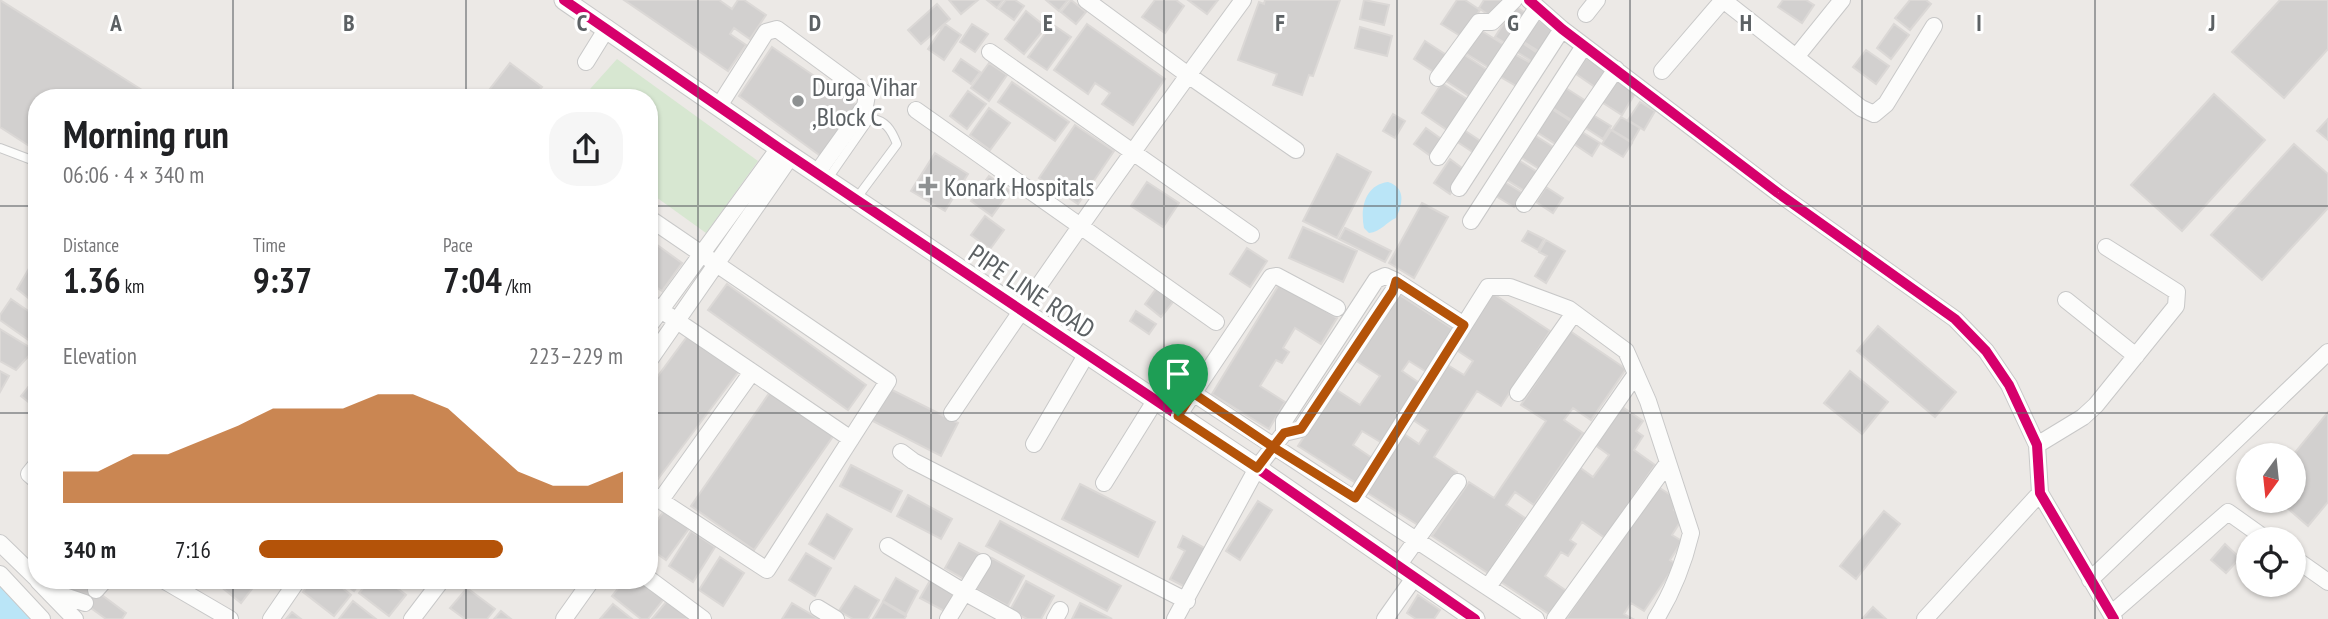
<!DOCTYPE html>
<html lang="en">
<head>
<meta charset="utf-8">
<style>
  body { margin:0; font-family:"PT Sans Narrow",sans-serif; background:#f6f6f6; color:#202124; height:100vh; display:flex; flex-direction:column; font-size:26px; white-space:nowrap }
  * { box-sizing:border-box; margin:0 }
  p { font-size:23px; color:#757577 }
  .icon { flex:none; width:38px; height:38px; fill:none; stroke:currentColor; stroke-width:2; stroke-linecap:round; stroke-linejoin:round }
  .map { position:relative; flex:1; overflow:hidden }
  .drawer { position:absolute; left:28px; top:89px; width:630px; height:500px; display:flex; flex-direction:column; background:#fff; border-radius:28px; box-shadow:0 2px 5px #0004 }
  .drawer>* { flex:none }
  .needle { width:46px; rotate:195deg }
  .buttons { position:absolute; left:2236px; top:443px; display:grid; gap:14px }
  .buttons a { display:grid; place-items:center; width:70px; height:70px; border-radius:50%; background:#fff; box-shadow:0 2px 5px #0004; font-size:35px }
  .pin { position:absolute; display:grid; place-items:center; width:60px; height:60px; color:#fff; margin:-72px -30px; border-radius:50% 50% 50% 0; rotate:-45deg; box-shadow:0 0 7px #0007 }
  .pin .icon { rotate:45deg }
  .round { display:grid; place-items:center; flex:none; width:74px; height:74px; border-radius:28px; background:#f6f6f6 }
  .overview { display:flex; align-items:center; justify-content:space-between; height:119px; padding:0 35px }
  h1 { font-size:38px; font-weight:600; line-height:52px }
  .metrics { display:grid; grid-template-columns:repeat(3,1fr); gap:10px; height:119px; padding:7px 35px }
  .metrics div { display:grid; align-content:center }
  .metrics b { font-size:35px; font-weight:600 }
  .metrics small { font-size:19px; font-weight:400 }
  .metrics p { font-size:19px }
  .chart { height:196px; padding:14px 35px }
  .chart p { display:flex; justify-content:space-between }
  .chart svg { width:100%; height:126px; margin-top:7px; fill:#b45309; opacity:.7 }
  ul { padding:0 35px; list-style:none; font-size:23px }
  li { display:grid; grid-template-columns:112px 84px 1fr; align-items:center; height:52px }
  li i { height:18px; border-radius:9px; background:#b45309 }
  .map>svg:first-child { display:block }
</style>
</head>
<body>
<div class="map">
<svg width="2328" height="619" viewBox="0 0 2328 619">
  <rect width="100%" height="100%" fill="#ece9e6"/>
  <path fill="#d7e7d1" d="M617,59l141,102 -52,72 -57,-41v-94h-67z"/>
  <path fill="#bae5f7" d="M1388,182c18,6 15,21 8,36 -10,4 -15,14 -27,15l-5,-5c-4,-20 1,-43 24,-46z
    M0,579l39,40h-39z"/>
  <path fill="#d2d0cf" stroke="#dbd8d6" stroke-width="2" d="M0,0l142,90 -5,8h-100v53l-37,-24z
    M624,0h95l13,9 6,-9h6l22,15 -16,24 -16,-11 -4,6 16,11 -18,26z
    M949,0h29l-17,14z
    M987,0h16l-6,8z
    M1006,0h9l9,6 -10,14 -15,-11z
    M1046,0h22l-9,11z
    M1071,0l15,12 -10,12 -15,-12z
    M1155,0h21l8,6 -19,27 -23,-16z
    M1188,0h30l-11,14z
    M1265,0h75l-27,76 -4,-1 -7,20 -29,-10 4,-11 -39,-14 21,-58 5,2z
    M1364,0l25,5 -5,20 -24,-6z
    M1457,0h8l15,10 -18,27 -21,-13z
    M1484,0h19l-12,17 -12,-9z
    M1783,0h23l8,5 -12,18 -24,-16z
    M1910,0h16l5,4 -21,26 -15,-12z
    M2280,0h48v49l-44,49 -52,-46z
    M937,4l13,15 -29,25 -13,-14z
    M1515,6l12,8 -20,30 -12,-7z
    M1026,11l20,16 -22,27 -19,-15z
    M1533,17l20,12 -13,23 -21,-13z
    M945,24l16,11 -17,25 -16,-11z
    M972,24l16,10 -13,18 -15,-10z
    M1052,24l19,13 -24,33 -19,-13z
    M1087,24l78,55 -32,46 -31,-21 8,-11 -15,-10 -7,11 -34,-24z
    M1894,24l15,11 -18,24 -14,-11z
    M1360,27l32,9 -5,20 -32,-8z
    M1477,28l29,18 -15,23 -29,-18z
    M1518,40l21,14 -6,8 -21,-13z
    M1425,41l23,15 -11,18 -23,-15z
    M772,47l86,59 -36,51 -83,-61z
    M1866,50l23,16 -13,18 -23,-17z
    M1460,52l29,19 -17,27 -29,-19z
    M1511,52l20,11 -13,24 -21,-12z
    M1586,58l20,13 -11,16 -19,-13z
    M961,59l19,13 -9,12 -18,-13z
    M510,63l32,24 -9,11h-42l-5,-4z
    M989,63l18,12 -18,26 -18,-13z
    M1615,77l22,13 -15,25 -22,-14z
    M1012,82l57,40 -14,19 -57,-39z
    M1442,83l28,18 -20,31 -28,-19z
    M1561,85l25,16 -13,20 -25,-16z
    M968,91l18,13 -19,25 -17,-13z
    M2214,94l51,46 -83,91 -51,-46z
    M1640,102l15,9 -11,19 -16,-10z
    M1547,106l25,16 -15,23 -25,-16z
    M989,108l21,15 -20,27 -20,-15z
    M1588,112l23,14 -8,13 -22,-14z
    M1393,114l12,7 -10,17 -12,-7z
    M1621,117l19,11 -8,14 -20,-12z
    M2328,119v21l-11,-9z
    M1075,125l39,26 -36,53 -39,-26z
    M1426,128l18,13 -12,16 -18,-13z
    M1461,128l21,14 -8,11 -21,-14z
    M1611,130l21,13 -9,14 -21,-13z
    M1582,132l18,11 -8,13 -18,-12z
    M1531,133l24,15 -14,22 -24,-15z
    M2294,144l34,30v34l-66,72 -51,-45z
    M935,153l33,21 -23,37 -34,-20z
    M1337,154l34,18 -34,66 -34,-17z
    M1515,158l24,15 -13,19 -24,-15z
    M1450,159l16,12 -16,23 -16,-11z
    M989,176l21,15 -18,25 -21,-15z
    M1503,181l20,12 -9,14 -20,-12z
    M1147,182l32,21 -16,24 -32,-21z
    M1546,187l17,11 -10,15 -17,-11z
    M1422,203l26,14 -34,61 -25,-15z
    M985,216l19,14 -14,19 -19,-14z
    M1303,227l54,24 -14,31 -54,-24z
    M1345,228l46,23 -6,11 -46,-23z
    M1528,231l16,8 -6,11 -16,-9z
    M649,239l33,24 -20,28 -13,-9z
    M1546,240l19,11 -19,32 -11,-7 12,-20 -8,-4z
    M1247,248l20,13 -17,26 -20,-13z
    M31,265l6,5v35l-20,-16z
    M1280,283l57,35 -16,26 -26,-16 -12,20 6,4 -7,11 -6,-3 -16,26 25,16 -16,27 -57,-35z
    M727,284l139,101 -18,25 -140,-100z
    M1156,289l17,13 -12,15 -16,-13z
    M1492,293l58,38 -49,75 -24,-15 -43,66 23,15 -36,55 -58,-37 38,-58 18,12 9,-14 -18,-12 36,-54 18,11 9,-14 -18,-12z
    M1398,294l58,37 -28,42 -19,-12 -7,10 19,13 -39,59 -20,-12 -9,14 19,13 -16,25 -58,-37 37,-57 25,16 20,-29 -25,-16z
    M11,299l26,18v29l-37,-26v-5z
    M1136,311l20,13 -7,10 -19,-13z
    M1878,326l78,66 -21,25 -78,-66z
    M0,329l34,21 -18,20 -16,-9z
    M1570,331l56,38 -35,51 -18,-12 -9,12 19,13 -49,72 -19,-13 -9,13 19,13 -37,55 -56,-37 37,-54 25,16 52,-77 -25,-16z
    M689,334l50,37 -81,108 -9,-6v-85z
    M0,371l9,5 -9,16z
    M1850,371l38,31 -26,32 -38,-31z
    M37,376v33l-16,-13z
    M888,388l70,35 -17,33 -70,-36z
    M770,392l64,43 -80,115 -63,-44z
    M1621,406l22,15 -7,10 7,5 -9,14 21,15 -50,73 -23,-16 -12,18 6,4 -8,12 -7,-4 -16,24 23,16 -16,24 -51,-34 78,-115 14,10 16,-22 -14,-10z
    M2328,412v90l-20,24 -30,-26h16v-45h-1z
    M851,465l51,26 -11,21 -51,-26z
    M1080,484l75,38 -17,35 -76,-38z
    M1655,485l25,16 -6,9 10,6 -12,19 10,6 -12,19 6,4 -32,47 -13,-8 -7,11 9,5h-67z
    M649,494l12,9 -12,16z
    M908,495l44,24 -11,20 -44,-23z
    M1258,501l14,9 -32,50 -14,-9z
    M666,508l25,18 -25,34 -17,-12v-16z
    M1884,511l16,13 -44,55 -16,-13z
    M827,514l25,15 -18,30 -25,-15z
    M1000,521l121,65 -14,25 -121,-65z
    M691,531l24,16 -22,35 -24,-16z
    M1183,536l25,14 -21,38 -17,-9 15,-28 -7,-4z
    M959,543l21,11 -14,26 -21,-12z
    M2225,544l15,14 -14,15 -15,-13z
    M806,553l25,15 -16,28 -26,-16z
    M720,557l24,16 -21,33 -24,-16z
    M992,558l32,18 -16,30 -32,-17z
    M896,578l22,13 -12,23 -23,-13z
    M931,579l25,15 -10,18 -26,-14z
    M66,581h17l43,32 -4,6h-16l-44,-32z
    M214,581h44l-17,22z
    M311,581h23l17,14 -17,21 -31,-24z
    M341,581h20l-7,10z
    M369,581h19l18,14 -17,21 -30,-23z
    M401,581h15l-6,7z
    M624,581h25l18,14 -19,24h-7l-29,-23z
    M1026,581l28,15 -13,23h-14l-17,-9z
    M855,586l24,14 -11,19h-15l-14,-8z
    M467,588l28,21 -8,10h-22l-15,-11z
    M1418,595l22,15 -6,9h-18l-9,-6z
    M353,601l23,18h-37z
    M667,601l23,18h-38z
    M883,602l23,14 -2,3h-31z
    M792,603l27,16h-37z
    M1080,603l32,16h-40z
    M613,604l19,15h-32z
    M1873,607l13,12h-24z
    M501,611l10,8h-17z
    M292,612l9,7h-15z"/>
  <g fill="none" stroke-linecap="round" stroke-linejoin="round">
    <defs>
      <path id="service" d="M0,148l37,14
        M827,180l43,-62c16,3 21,11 27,26l-41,55"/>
      <path id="minor" d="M1086,0l102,75 108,75
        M1529,0l33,29 216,164 177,126 31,32 23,34 28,60 3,48 74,126
        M1723,0l138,108 13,6 12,-10 48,-78
        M1586,14l11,-14
        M990,52l261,183
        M1796,57l46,-57
        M586,62l21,-34
        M1662,71l61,-71
        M1438,78l41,-56h13l22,-22
        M719,106l47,-74 11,-3 90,66 -2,11 -48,67
        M916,110l300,212
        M1438,157l99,-149
        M1459,188l103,-159
        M1524,204l92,-135
        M649,218l239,163 -121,189 -118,-77
        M1471,221l113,-175
        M2066,300l70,56
        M649,302l202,137
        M649,326l130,-178
        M649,361l142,-205
        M1193,393l343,226
        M1518,393l56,-80
        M952,413c94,-140 191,-277 291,-413
        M1178,416l93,-139 6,-1 60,32
        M1284,433l17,-4 92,-138 3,-10
        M1034,444l52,-89
        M2037,445l46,-28 13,-12 80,-99 1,-14 -71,-45
        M901,452l12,9 274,140
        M37,464l-8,10 8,7
        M1104,483l51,-82
        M1355,498l133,-211h22l59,22 57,42 22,50 43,132c-7,29 -19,60 -35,86
        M660,501l92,-129
        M0,543l37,36
        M888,546l76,46 49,27
        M2294,558l34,24
        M1397,567l61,-85
        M0,574l42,45
        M649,579l54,40
        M2090,580l238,-228
        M38,581l37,38
        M165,581l65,38
        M1488,587l148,-213
        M96,590l8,-9
        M53,592l32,11
        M818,608l18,11
        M2111,614l117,-102 38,27
        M271,619l26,-38
        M412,619l29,-38
        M564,619l27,-38
        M948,619l35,-57
        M1055,619l5,-9
        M1175,619l82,-151 27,-35v-12l92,-141 9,-4 11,5 68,44
        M1385,619l29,-41
        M1555,619l112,-155
        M1925,619l115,-126"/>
      <path id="tertiary" d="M564,0l215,148 478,320 218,151"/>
    </defs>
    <use href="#service" stroke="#c8c8c8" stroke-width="10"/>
    <use href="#minor" stroke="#c8c8c8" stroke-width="18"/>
    <use href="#tertiary" stroke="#c8c8c8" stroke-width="21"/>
    <use href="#service" stroke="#fcfcfb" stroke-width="8"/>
    <use href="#minor" stroke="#fcfcfb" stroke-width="16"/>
    <use href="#tertiary" stroke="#fcfcfb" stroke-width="19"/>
    <defs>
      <path id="cycleway" d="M564,0l215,148 478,320 218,151
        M1529,0l33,29 216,164 177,126 31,32 23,34 28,60 3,48 74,126"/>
    </defs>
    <use href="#cycleway" stroke="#fff" stroke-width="15"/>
    <use href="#cycleway" stroke="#d6006c" stroke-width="10"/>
  </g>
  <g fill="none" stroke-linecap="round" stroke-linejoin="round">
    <defs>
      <path id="route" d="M1178,416l79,52 16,-21 82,51 109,-173 -68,-44 -3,10 -92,138 -17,4 -11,14 -80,-54 -15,23"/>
    </defs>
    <use href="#route" stroke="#fff" stroke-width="14"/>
    <use href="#route" stroke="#b45309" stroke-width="9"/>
  </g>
  <path fill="none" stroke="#5c6164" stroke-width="2" stroke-opacity="0.55" d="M233,0v98M466,0v98M698,0v619M931,0v619M1164,0v619M1397,0v619M1630,0v619M1862,0v619M2095,0v619M0,206h37M649,206h1679M0,413h37M649,413h1679M233,581v38M466,581v38"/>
  <g fill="#8e9192" stroke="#fff" stroke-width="2.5">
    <circle cx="798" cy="101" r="7"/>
    <path d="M924.5 175.5h7v7h7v7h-7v7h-7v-7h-7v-7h7z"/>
  </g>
  <g text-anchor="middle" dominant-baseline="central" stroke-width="6" stroke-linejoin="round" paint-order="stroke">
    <g font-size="26" fill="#5c6164" stroke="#fff" text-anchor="start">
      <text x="812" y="86">Durga Vihar<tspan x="812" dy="30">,Block C</tspan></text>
      <text x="944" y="186">Konark Hospitals</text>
    </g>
    <g font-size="26" fill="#5c6164" stroke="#fff">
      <text transform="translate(1032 291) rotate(34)">PIPE LINE ROAD</text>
    </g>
  </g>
  <g font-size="23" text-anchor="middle" font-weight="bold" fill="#5c6164" stroke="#fff" stroke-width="6" stroke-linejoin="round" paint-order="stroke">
    <text x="116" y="31">A</text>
    <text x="349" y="31">B</text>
    <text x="582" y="31">C</text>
    <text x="815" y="31">D</text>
    <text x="1048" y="31">E</text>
    <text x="1280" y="31">F</text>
    <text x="1513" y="31">G</text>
    <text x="1746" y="31">H</text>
    <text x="1979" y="31">I</text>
    <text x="2212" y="31">J</text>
  </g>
</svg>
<div class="buttons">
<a><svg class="needle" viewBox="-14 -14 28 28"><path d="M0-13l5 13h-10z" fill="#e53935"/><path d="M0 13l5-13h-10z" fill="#757577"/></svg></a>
<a><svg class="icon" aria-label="locate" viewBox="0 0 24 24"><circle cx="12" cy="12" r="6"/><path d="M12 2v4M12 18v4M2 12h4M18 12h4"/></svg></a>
</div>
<div class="pin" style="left:1178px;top:416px;background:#1e9e55"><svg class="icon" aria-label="arrive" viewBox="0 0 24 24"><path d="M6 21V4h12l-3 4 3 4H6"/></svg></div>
<section class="drawer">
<div class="overview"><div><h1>Morning run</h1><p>06:06 · 4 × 340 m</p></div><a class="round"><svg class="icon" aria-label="share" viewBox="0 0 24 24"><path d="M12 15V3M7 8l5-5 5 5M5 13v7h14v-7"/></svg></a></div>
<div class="metrics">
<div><p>Distance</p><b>1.36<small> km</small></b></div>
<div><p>Time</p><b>9:37</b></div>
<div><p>Pace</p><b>7:04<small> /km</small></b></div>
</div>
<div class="chart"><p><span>Elevation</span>223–229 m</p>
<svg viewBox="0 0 160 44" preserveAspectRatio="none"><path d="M0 44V33L10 33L20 27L30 27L40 22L50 17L60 11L70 11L80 11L90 6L100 6L110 11L120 22L130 33L140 38L150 38L160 33V44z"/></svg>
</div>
<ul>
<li><b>340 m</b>7:16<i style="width:67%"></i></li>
</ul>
</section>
</div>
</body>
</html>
